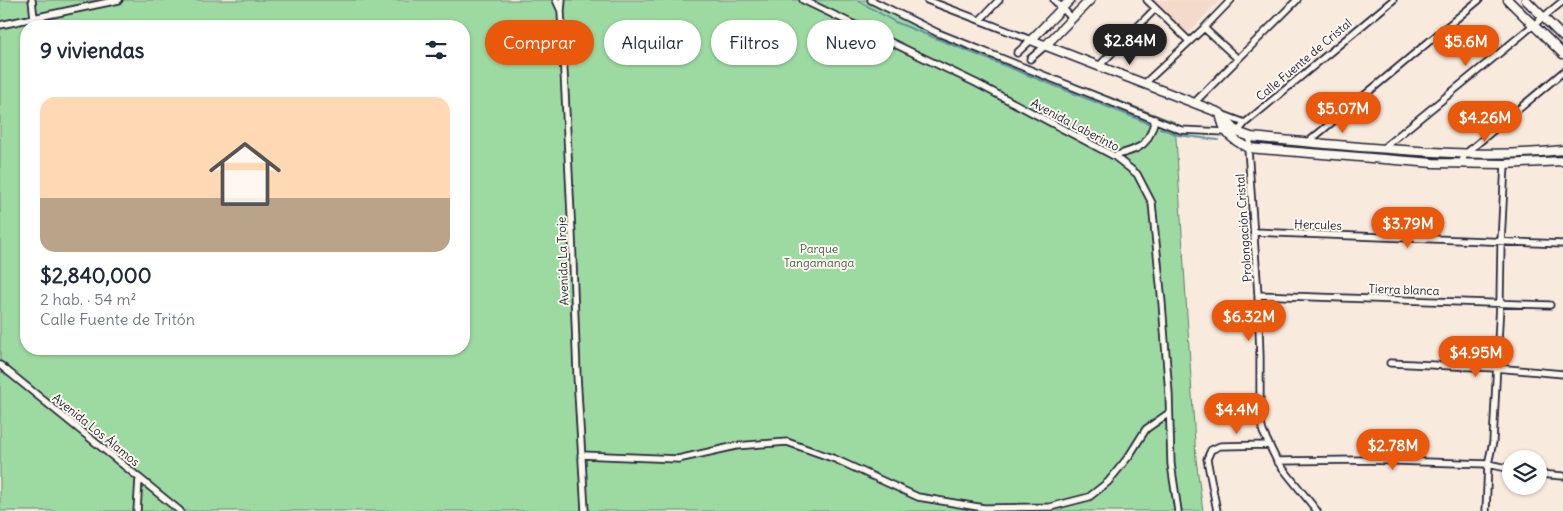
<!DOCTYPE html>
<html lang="es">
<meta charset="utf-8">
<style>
body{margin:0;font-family:Delius,sans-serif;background:#f2f2f3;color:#1f2937;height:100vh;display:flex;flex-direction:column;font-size:19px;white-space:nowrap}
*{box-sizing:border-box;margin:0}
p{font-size:16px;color:#747a83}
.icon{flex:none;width:28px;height:28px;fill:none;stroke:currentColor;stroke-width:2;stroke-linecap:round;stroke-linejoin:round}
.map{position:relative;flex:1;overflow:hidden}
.sheet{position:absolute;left:20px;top:20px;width:450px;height:335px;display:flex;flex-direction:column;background:#fff;border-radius:20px;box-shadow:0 1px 4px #0004}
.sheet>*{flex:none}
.top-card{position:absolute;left:485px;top:20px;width:475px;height:45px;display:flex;gap:10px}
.controls{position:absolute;left:1502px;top:450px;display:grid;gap:10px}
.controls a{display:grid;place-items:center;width:45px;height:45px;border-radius:50%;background:#fff;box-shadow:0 1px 4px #0004;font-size:25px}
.price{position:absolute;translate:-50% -42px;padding:0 11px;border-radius:18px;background:#ea580c;color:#fff;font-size:16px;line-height:32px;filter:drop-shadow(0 1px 2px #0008)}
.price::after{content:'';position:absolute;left:50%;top:30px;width:15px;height:11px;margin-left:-8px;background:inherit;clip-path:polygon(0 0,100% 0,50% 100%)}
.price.active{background:#222;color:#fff}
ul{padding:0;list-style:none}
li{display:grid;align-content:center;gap:10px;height:265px;padding:0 20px}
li+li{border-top:1px solid #e0e1e3}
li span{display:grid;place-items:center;height:155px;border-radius:15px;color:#555}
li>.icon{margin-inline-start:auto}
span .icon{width:90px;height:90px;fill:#fffc;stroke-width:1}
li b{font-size:21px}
h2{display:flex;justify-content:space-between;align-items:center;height:60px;padding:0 20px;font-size:21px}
.tag{padding:0 18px;border-radius:22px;background:#fff;box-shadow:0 1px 4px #0004;font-size:18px;line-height:45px}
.tag.active{background:#ea580c;color:#fff}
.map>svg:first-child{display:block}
</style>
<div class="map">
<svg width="1563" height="511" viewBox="0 0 1563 511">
<rect width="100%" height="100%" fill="#f8eadd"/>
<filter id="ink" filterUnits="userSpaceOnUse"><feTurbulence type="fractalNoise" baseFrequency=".02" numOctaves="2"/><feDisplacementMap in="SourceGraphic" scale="10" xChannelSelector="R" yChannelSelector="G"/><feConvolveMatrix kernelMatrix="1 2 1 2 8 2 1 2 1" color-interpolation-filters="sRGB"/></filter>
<g filter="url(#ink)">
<path fill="#f4dacb" d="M1153 0H1220L1188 33Z"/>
<path fill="#9ddaa2" stroke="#607e6e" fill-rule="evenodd" d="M0 0H877L906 16 981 48 1175 122 1196 459 1203 511H0ZM26 26H464V349H26Z"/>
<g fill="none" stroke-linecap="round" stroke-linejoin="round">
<path stroke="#6293a1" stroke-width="2" d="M857 0 895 22 1148 123
M1160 128 1178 135 1218 140"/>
<defs>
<path id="street" d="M32 0 34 18
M556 0 561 11
M562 0 561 11 572 235 577 375 585 511
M803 0 976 83 1114 156 1137 174 1152 203 1162 303 1169 394 1171 464 1178 511
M871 0 938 33 1181 130 1226 132
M927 0 1031 40 1017 53
M1054 0 1072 18
M1147 0 1189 41
M980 20 999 0
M0 25 119 0
M1204 28 1238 59
M1030 59 1045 46
M1099 66 1155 9
M1144 84 1204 28 1231 0
M1194 103 1297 0
M1221 114 1245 123
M1235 135 1245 123 1393 0
M1251 137 1248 148 1258 295 1260 357V420L1263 432 1277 461 1317 511
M1307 143 1479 0
M1382 149 1563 1
M1114 156C1140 148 1148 148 1155 119
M1462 163 1464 155 1563 72
M1254 232 1563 244
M1258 295 1550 305
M1390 363 1496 368 1563 374
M0 365 180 511
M581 455 678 459 736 446 787 442 835 459 918 497 984 508 1050 507 1089 497 1108 482 1129 456 1146 429 1169 413
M1277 461 1363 460 1488 464 1511 469
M1539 474 1563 476
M137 511 139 478
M1217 511 1207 459 1211 450 1220 446 1268 445
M1486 511 1488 464 1493 442 1500 303 1501 242 1505 164"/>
<path id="secondary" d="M1070 0 1031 40 1220 113 1237 132 1251 137C1301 142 1352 147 1403 150 1457 154 1509 156 1563 150
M1508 0 1563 54
M1526 0 1563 37
M1045 46 1090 0
M1220 113C1224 134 1230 138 1248 148L1433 163 1505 164 1563 161"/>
</defs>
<use href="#street" stroke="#22223b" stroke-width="9"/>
<use href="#secondary" stroke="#22223b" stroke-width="11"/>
<use href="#street" stroke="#fbf7ec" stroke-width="5.5"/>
<use href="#secondary" stroke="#fbf7ec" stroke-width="8"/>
</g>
</g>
<g text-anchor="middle" stroke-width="4" stroke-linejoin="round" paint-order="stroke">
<g font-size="12" fill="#22223b" stroke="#fbf7ec">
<text transform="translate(1304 60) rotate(-40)" y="4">Calle Fuente de Cristal</text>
<text transform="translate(1075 125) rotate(28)" y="4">Avenida Laberinto</text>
<text transform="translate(1318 225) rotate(2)" y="4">Hercules</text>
<text transform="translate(1244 228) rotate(-94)" y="4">Prolongación Cristal</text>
<text transform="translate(563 261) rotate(-92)" y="4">Avenida La Troje</text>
<text transform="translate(1404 290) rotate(2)" y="4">Tierra blanca</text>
<text transform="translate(96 430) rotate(39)" y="4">Avenida Los Álamos</text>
</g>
<g font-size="12" fill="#47595a" stroke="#fbf7ec">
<text x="819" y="253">Parque<tspan x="819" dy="14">Tangamanga</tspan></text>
</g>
</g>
</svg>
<div class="controls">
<a><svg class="icon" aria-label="layers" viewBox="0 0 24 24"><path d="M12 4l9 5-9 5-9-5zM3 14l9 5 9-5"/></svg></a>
</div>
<b class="price active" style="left:1130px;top:66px">$2.84M</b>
<b class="price" style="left:1466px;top:67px">$5.6M</b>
<b class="price" style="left:1343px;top:134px">$5.07M</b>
<b class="price" style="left:1485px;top:143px">$4.26M</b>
<b class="price" style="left:1408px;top:249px">$3.79M</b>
<b class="price" style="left:1249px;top:342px">$6.32M</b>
<b class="price" style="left:1476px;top:378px">$4.95M</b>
<b class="price" style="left:1237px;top:435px">$4.4M</b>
<b class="price" style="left:1393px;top:471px">$2.78M</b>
<div class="top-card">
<a class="tag active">Comprar</a>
<a class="tag">Alquilar</a>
<a class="tag">Filtros</a>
<a class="tag">Nuevo</a>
</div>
<section class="sheet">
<h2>9 viviendas<svg class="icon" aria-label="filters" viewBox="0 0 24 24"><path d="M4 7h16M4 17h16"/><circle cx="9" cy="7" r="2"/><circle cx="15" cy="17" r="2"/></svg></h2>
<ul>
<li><span style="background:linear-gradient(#ffd9b3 65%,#b9a48a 0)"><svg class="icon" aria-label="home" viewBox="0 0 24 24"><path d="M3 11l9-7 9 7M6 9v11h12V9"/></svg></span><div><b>$2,840,000</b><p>2 hab. · 54 m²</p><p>Calle Fuente de Tritón</p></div></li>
</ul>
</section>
</div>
